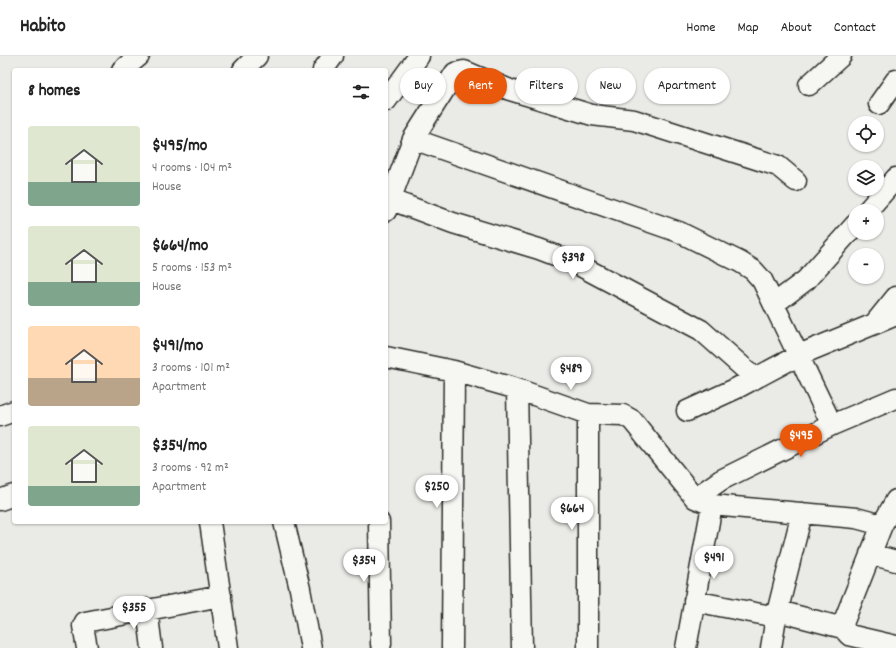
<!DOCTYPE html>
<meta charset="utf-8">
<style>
body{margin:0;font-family:Dekko,sans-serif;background:#f2f2f2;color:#222;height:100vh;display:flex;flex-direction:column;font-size:15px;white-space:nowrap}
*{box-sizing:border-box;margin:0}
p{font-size:13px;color:#767676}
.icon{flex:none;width:22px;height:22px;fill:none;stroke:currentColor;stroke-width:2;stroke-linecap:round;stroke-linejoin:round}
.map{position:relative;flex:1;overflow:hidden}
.panel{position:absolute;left:12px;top:12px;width:376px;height:456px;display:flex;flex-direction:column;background:#fff;border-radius:4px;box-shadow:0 1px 3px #0004}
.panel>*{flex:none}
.top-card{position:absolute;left:400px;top:12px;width:380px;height:36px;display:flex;gap:8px}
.fabs{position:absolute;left:848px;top:60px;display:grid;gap:8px}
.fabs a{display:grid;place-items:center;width:36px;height:36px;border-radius:50%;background:#fff;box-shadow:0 1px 3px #0004;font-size:20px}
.price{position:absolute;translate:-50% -34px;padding:0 9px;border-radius:14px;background:#fff;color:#222;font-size:13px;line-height:26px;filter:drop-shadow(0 1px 2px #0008)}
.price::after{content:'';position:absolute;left:50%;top:24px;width:12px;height:9px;margin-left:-6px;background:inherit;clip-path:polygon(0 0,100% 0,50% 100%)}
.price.active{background:#ea580c;color:#fff}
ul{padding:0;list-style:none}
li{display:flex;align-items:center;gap:12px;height:100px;padding:0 16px}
li span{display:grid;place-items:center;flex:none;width:112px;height:80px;border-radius:4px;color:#555}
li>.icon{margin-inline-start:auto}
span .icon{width:48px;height:48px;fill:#fffc;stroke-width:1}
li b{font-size:17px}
h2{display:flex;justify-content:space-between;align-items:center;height:48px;padding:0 16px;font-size:17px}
.chip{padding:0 14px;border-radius:18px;background:#fff;box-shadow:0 1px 3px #0004;font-size:14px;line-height:36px}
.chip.active{background:#ea580c;color:#fff}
header{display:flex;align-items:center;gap:24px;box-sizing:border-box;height:56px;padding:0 20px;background:#fff;border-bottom:1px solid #e0e0e0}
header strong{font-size:19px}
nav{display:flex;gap:22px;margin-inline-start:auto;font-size:14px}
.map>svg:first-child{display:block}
</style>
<header>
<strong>Habito</strong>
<nav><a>Home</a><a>Map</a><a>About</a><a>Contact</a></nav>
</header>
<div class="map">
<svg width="896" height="592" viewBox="0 0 896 592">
<rect width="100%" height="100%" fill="#eaeae6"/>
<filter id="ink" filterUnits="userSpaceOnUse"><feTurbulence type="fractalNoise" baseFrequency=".025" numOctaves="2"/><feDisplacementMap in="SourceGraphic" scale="8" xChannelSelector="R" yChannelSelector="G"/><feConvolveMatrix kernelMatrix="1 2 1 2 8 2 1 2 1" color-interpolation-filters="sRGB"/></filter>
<g filter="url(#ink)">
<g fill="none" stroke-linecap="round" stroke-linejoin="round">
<defs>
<path id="minor" d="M122 14 139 0
M243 14 257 0
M323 14 333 0
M809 29 841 0
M386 45 419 0
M879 48 896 24
M413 83 679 176 740 206 753 214 762 224 832 369
M386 142 453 167 539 193 573 206 701 274 755 322
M386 155 413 83 455 17 464 15 510 34 592 59 634 64 778 110 796 125
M867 155 896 122
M774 248 806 224 855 169
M875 267 896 241
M386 301 454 315 517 333 588 358 623 359 632 364 695 442 712 449 856 462 882 469
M517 333 522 592
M687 355 735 333 799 299 896 259
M0 360 14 355
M695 442 721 424 832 369 896 342
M0 444 14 439
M896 444 882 469 844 565 843 572 849 579 896 590
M210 466 228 592
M284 466 300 533 311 592
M379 466 381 588
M870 498 896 505
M694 545 776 561
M147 553 152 592
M778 555 843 572
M87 592 83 570 85 566 221 540
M452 592 454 315
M588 592V358
M686 592 712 449
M771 592 776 561 802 457"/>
</defs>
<use href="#minor" stroke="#2b2b2b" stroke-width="23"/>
<use href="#minor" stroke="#f6f6f2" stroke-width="20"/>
</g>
</g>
</svg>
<div class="fabs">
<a><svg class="icon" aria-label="locate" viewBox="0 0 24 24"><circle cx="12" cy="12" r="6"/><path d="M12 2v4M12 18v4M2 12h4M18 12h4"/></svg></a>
<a><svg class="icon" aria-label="layers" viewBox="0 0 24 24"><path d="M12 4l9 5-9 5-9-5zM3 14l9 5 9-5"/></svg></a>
<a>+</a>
<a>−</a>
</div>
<b class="price" style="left:573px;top:224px">$398</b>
<b class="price" style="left:571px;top:335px">$489</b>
<b class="price active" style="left:801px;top:402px">$495</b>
<b class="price" style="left:437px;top:453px">$250</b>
<b class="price" style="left:572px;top:475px">$664</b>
<b class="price" style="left:714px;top:524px">$491</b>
<b class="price" style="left:364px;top:527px">$354</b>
<b class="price" style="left:134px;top:574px">$355</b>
<div class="top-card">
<a class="chip">Buy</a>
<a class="chip active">Rent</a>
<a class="chip">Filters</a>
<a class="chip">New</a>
<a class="chip">Apartment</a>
</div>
<section class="panel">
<h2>8 homes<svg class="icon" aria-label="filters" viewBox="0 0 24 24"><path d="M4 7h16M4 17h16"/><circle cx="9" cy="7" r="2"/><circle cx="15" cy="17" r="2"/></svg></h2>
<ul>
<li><span style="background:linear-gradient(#dfe7d0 70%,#7fa58c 0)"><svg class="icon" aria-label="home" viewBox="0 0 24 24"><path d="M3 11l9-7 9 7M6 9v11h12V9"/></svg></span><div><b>$495/mo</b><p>4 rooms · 104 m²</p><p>House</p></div></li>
<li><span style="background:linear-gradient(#dfe7d0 70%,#7fa58c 0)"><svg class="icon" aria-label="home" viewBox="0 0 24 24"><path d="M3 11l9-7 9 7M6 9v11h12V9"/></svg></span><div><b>$664/mo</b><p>5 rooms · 153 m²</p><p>House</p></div></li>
<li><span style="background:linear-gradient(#ffd9b3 65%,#b9a48a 0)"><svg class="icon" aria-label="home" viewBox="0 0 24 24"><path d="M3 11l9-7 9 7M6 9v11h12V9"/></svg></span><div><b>$491/mo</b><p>3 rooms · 101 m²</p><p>Apartment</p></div></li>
<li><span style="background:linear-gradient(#dfe7d0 75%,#7fa58c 0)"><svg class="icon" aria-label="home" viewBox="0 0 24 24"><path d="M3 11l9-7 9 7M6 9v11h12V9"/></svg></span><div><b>$354/mo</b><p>3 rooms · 92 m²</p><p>Apartment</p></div></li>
</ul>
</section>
</div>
